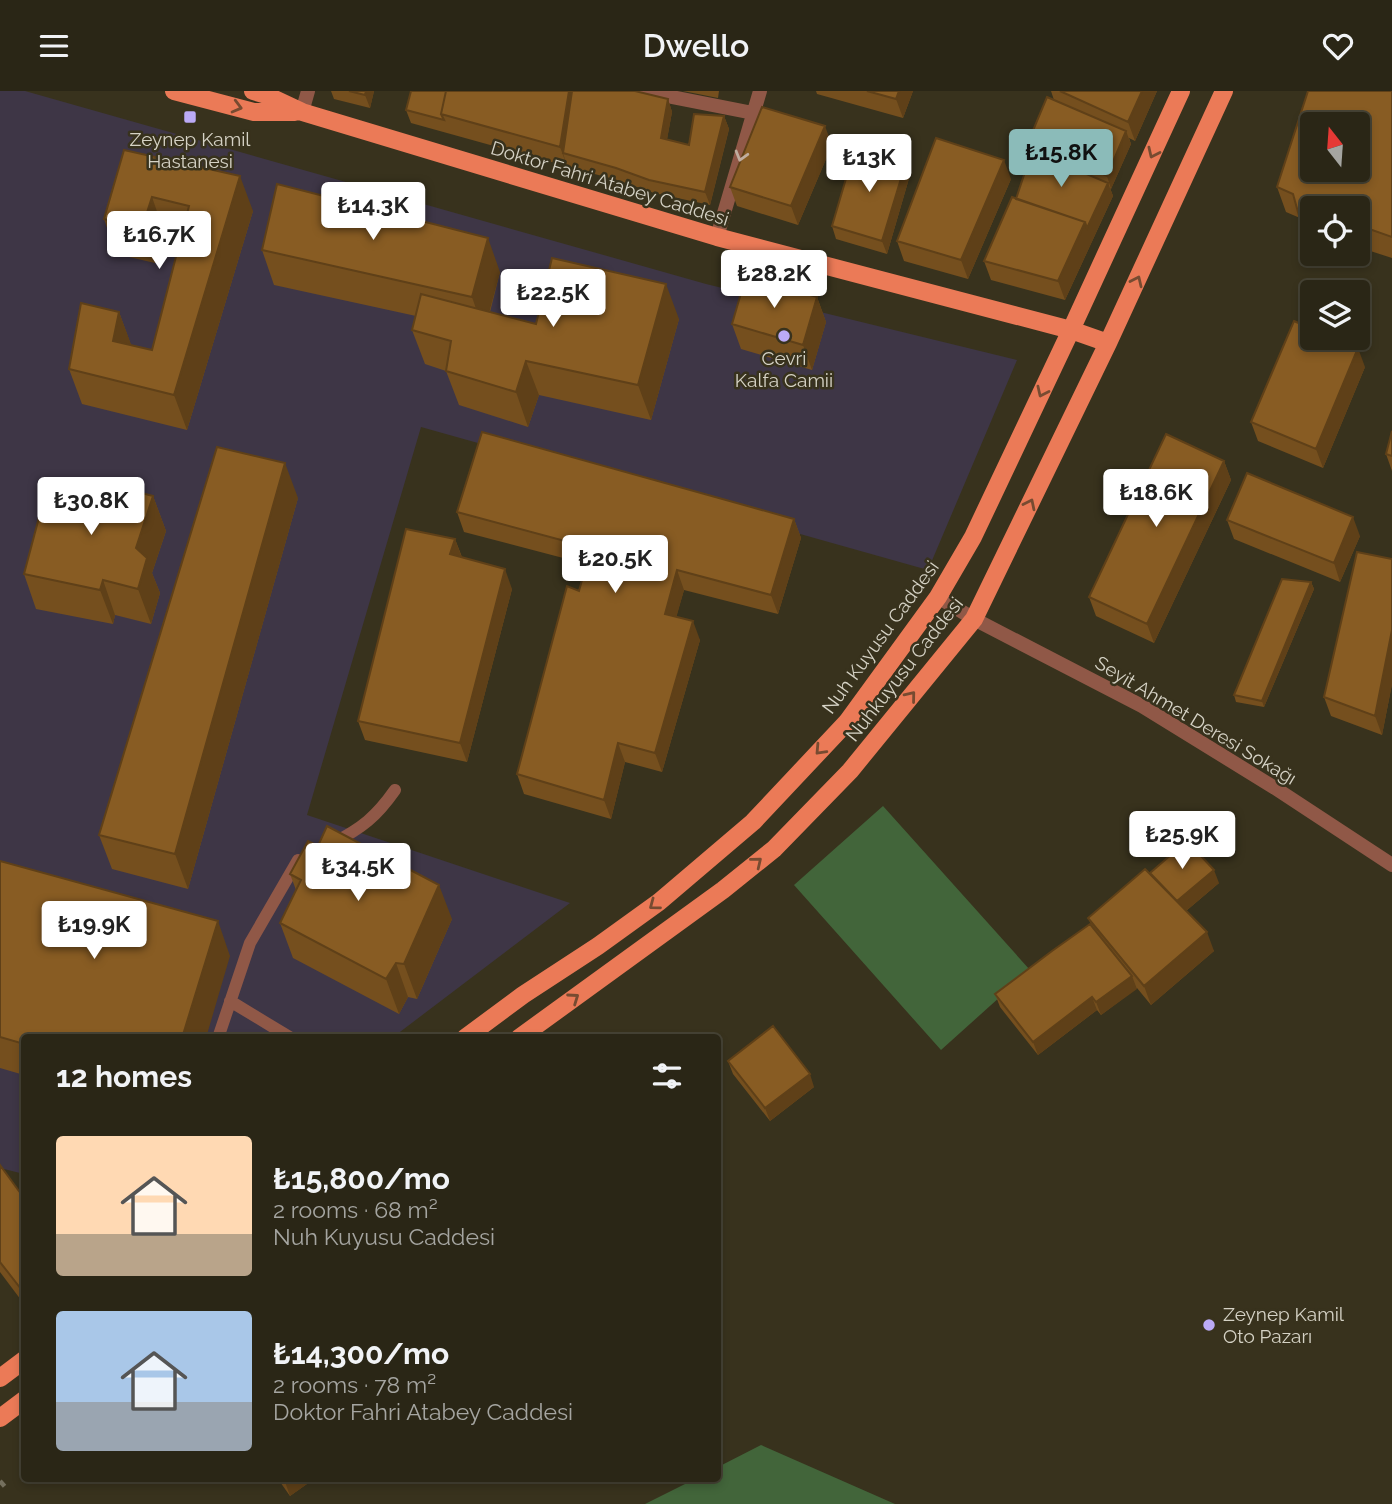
<!DOCTYPE html>
<meta charset="utf-8">
<style>
body{margin:0;font-family:Raleway,sans-serif;background:#363223;color:#f1f3f6;height:100vh;display:flex;flex-direction:column;font-size:26px;white-space:nowrap}
*{box-sizing:border-box;margin:0}
p{font-size:23px;color:#a5a5a1}
.icon{flex:none;width:38px;height:38px;fill:none;stroke:currentColor;stroke-width:2;stroke-linecap:round;stroke-linejoin:round}
.map{position:relative;flex:1;overflow:hidden}
.details{position:absolute;left:21px;top:943px;width:700px;height:448px;display:flex;flex-direction:column;background:#2a2616;border-radius:7px;box-shadow:0 4px 10px #0003,0 0 0 2px #464335}
.details>*{flex:none}
.needle{width:46px;rotate:343deg}
.buttons{position:absolute;left:1300px;top:21px;display:grid;gap:14px}
.buttons a{display:grid;place-items:center;width:70px;height:70px;border-radius:7px;background:#2a2616;box-shadow:0 4px 10px #0003,0 0 0 2px #464335;font-size:35px}
.price{position:absolute;translate:-50% -60px;padding:0 16px;border-radius:7px;background:#fff;color:#222;font-size:23px;line-height:46px;filter:drop-shadow(0 2px 4px #0008)}
.price::after{content:'';position:absolute;left:50%;top:42px;width:21px;height:16px;margin-left:-10px;background:inherit;clip-path:polygon(0 0,100% 0,50% 100%)}
.price.active{background:#8bbbb9;color:#111}
ul{padding:0;list-style:none}
li{display:flex;align-items:center;gap:21px;height:175px;padding:0 35px}
li span{display:grid;place-items:center;flex:none;width:196px;height:140px;border-radius:7px;color:#555}
li>.icon{margin-inline-start:auto}
span .icon{width:84px;height:84px;fill:#fffc;stroke-width:1}
li b{font-size:30px}
h2{display:flex;justify-content:space-between;align-items:center;height:84px;padding:0 35px;font-size:30px}
header{display:flex;justify-content:space-between;align-items:center;height:91px;padding:0 35px;background:#2a2616;font-size:32px;font-weight:600}
.map>svg:first-child{display:block}
</style>
<header><svg class="icon" aria-label="menu" viewBox="0 0 24 24"><path d="M4 6h16M4 12h16M4 18h16"/></svg>Dwello<svg class="icon" aria-label="heart" viewBox="0 0 24 24"><path d="M12 20l-8-8c-3-5 5-10 8-4 3-6 11-1 8 4z"/></svg></header>
<div class="map">
<svg width="1392" height="1413" viewBox="0 0 1392 1413">
<rect width="100%" height="100%" fill="#38321d"/>
<path fill="#3e3646" d="M0 0H25L706 193 1017 269 928 479 421 336 307 724 570 812 392 947H24V1083L0 1077Z"/>
<path fill="#42653a" d="M883 715 1030 879 941 959 794 794Z
M761 1354 895 1413H645L695 1388H718V1376Z"/>
<g fill="none" stroke-linecap="round" stroke-linejoin="round">
<path stroke="#746f5d" stroke-width="4.5" stroke-dasharray="7 3.5" stroke-linecap="butt" d="M0 1390 6 1397"/>
<path stroke="#905847" stroke-width="12" d="M333 752C362 737 376 726 395 699
M230 910 291 947
M218 947 250 852 298 769"/>
<path stroke="#905847" stroke-width="14" d="M641 0 753 22
M302 21 308 0
M717 146 760 0
M938 506 974 528 1142 615 1275 697 1392 774"/>
<path stroke="#eb7a57" stroke-width="18" d="M174 0 254 21H295
M253 0 266 4 302 21 717 146 1071 239 1108 252
M465 947 523 904 598 855 659 811 753 731 847 631 938 506 973 446 1071 239 1181 0
M519 947 723 799 774 758 850 680 974 528 1108 252 1224 0
M0 1287 24 1269
M0 1327 24 1309"/>
</g>
<path fill="#754f1e" d="M331 0H374L370 17 334 8Z
M683 0H719L718 7Z
M816 0H913L903 27 817 3Z
M1051 0H1157L1135 50 1129 47 1131 53 1111 98 1110 97 1113 105 1065 209 991 189 984 170 1016 108 1033 61 1029 49 1054 9Z
M1392 0V167L1358 156V117H1312L1313 163H1312L1300 127 1286 121 1277 96Z
M668 8 672 21 667 48 689 54 724 25 729 38 710 114 654 102 620 90 411 32 406 19Z
M832 54 798 134 737 115 730 96Z
M124 59 253 120 187 339 82 313 69 278 119 221 131 254 152 259 181 145 164 141 155 172 116 163 104 128Z
M910 84 887 163 836 148 832 135Z
M1011 88 968 188 904 170 897 150Z
M262 159 500 181 490 221 536 233 679 228 651 329 539 304 528 336 459 314 446 280 425 273 412 239 416 225 274 194Z
M817 206 826 231 812 279 741 258 732 233Z
M1365 276 1323 377 1258 350 1251 331Z
M1392 340V380L1386 363Z
M1224 370 1231 389 1154 552 1096 525 1089 506Z
M153 405 166 440 152 482 160 502 151 533 115 524 113 533 36 518 24 483 83 408Z
M298 407 188 798 112 778 99 744Z
M457 421 794 428 801 447 778 523 684 499 676 526 700 549 662 681 625 671 611 728 524 703 517 683 579 500 586 473 464 441Z
M1227 429 1360 445 1340 491 1234 448Z
M455 448 462 466 512 498 467 671 365 649 358 630Z
M1392 468V593L1382 644 1331 625 1324 606Z
M1311 491 1314 498 1264 616 1236 611 1234 604Z
M0 770 230 865 24 947V984L0 977Z
M1150 782 1219 792 1186 820 1214 860 1151 914 1137 897 1101 924 1097 919 1038 964 1000 916 995 903 1091 833 1088 827Z
M290 783 452 828 417 908 408 906 399 923 293 867 280 832 296 799Z
M728 970 814 996 770 1030 733 983Z
M0 1074 24 1107V1213L0 1181Z
M278 1388H314L290 1405Z"/>
<path fill="#5f4018" d="M366 0H374L370 17 365 4Z
M569 0H578L563 62 567 75 560 56Z
M899 0H913L903 27 896 8Z
M1142 0H1157L1135 50 1128 31Z
M668 8 672 21 665 60 661 47Z
M724 25 729 38 710 114 705 101Z
M825 35 832 54 798 134 791 115Z
M1126 40 1131 53 1111 98 1107 85Z
M1004 69 1011 88 968 188 961 169Z
M906 71 910 84 887 163 882 150Z
M240 85 253 120 187 339 174 304Z
M1108 92 1113 105 1065 209 1058 190 1085 131Z
M152 106 164 141 155 172 142 137Z
M488 147 500 181 484 241 472 206Z
M666 193 679 228 651 329 638 294Z
M817 206 826 231 812 279 803 254Z
M119 221 132 256 113 250Z
M1358 257 1365 276 1323 377 1316 358Z
M526 270 539 304 528 336 516 301Z
M1224 370 1231 389 1154 552 1147 533Z
M285 372 298 407 188 798 175 763Z
M153 405 166 440 152 482 160 502 151 533 138 498 136 457Z
M1353 426 1360 445 1340 491 1334 472Z
M794 428 801 447 778 523 771 504Z
M455 448 462 467 450 463Z
M505 478 512 498 467 671 460 652Z
M677 479 684 499 672 542 665 523Z
M103 489 115 524 113 533 100 499Z
M1311 491 1314 498 1264 616 1262 610Z
M693 530 700 549 662 681 655 662Z
M1392 539V593L1382 644 1375 625Z
M618 652 625 671 611 728 604 709Z
M1214 779 1219 792 1180 825 1175 812Z
M439 794 452 828 417 908 404 873Z
M218 830 230 865 206 947H182Z
M1207 841 1214 860 1151 914 1144 895Z
M396 872 408 906 399 923 386 888Z
M1132 885 1137 898 1101 924 1096 911Z
M1092 906 1097 919 1038 964 1033 951Z
M810 983 814 996 770 1030 765 1017Z
M24 1196V1208L21 1198Z
M284 1388H314L290 1405Z"/>
<path fill="#885c23" stroke="#5f4018" stroke-width="2" fill-rule="evenodd" d="M349 0H366L365 4Z
M411 0H446L441 23 444 29 406 19Z
M446 0H569L560 56 441 23Z
M572 0H635L668 8 661 47 689 54 694 23 724 25 705 101 649 89 616 77 563 62Z
M867 0H899L896 8Z
M1060 0H1142L1128 31Z
M1308 0H1392V146L1358 134V117H1312V134L1303 139 1293 103 1277 96ZM1312 33H1358V79H1312Z
M1047 6 1126 40 1107 85 1029 49Z
M762 16 825 35 791 115 730 96Z
M936 47 1004 69 961 169 897 150Z
M855 57 906 71 882 150 832 135Z
M124 59 240 85 174 304 69 278 81 212 119 221 113 250 152 259 189 115 152 106 142 137 104 128Z
M1032 60 1108 92 1087 137 1085 131 1016 108Z
M277 93 488 147 472 206 262 159Z
M1012 106 1085 131 1058 190 984 170Z
M552 167 666 193 638 294 526 270 516 301 446 280 451 250 412 239 421 203 536 233Z
M746 185 817 206 803 254 732 233Z
M1294 230 1312 238V247H1334L1358 257 1316 358 1251 331Z
M1392 340V365L1386 363Z
M482 341 794 428 771 504 677 479 665 523 693 530 655 662 618 652 604 709 517 683 567 495 579 500 591 457 457 421Z
M1166 343 1224 370 1147 533 1089 506Z
M217 356 285 372 175 763 99 744Z
M1247 382 1353 426 1334 472 1227 429Z
M87 388 153 405 136 457 147 467 138 498 103 489 100 499 24 483 46 400 83 408Z
M406 438 455 448 450 463 505 478 460 652 358 630Z
M1357 461 1392 468V539L1375 625 1324 606Z
M1282 488 1311 491 1262 610 1234 604Z
M327 735 439 794 404 873 396 872 386 888 280 832 301 789 290 783 308 750 318 755Z
M1187 750 1214 779 1177 810 1150 782Z
M0 770 218 830 182 947H24V953L0 946Z
M1145 778 1207 841 1144 895 1088 827Z
M1090 833 1132 885 1096 911 1092 906 1033 951 995 903 1052 860Z
M773 935 810 983 765 1017 728 970Z
M0 1074 24 1107V1196L21 1198 0 1171Z"/>
<defs><path id="oneway-chevron" d="M-2-3.5L2.5 0L-2 3.5" fill="none" stroke-width="1.6" stroke-linecap="round" stroke-linejoin="round" transform="scale(1.75)"/></defs>
<g stroke="#774b31">
<use href="#oneway-chevron" transform="translate(237 16) rotate(15)"/>
<use href="#oneway-chevron" transform="translate(1153 62) rotate(115)"/>
<use href="#oneway-chevron" transform="translate(1137 190) rotate(-65)"/>
<use href="#oneway-chevron" transform="translate(1042 301) rotate(115)"/>
<use href="#oneway-chevron" transform="translate(1030 413) rotate(-64)"/>
<use href="#oneway-chevron" transform="translate(911 605) rotate(-51)"/>
<use href="#oneway-chevron" transform="translate(820 659) rotate(133)"/>
<use href="#oneway-chevron" transform="translate(757 771) rotate(-39)"/>
<use href="#oneway-chevron" transform="translate(654 814) rotate(143)"/>
<use href="#oneway-chevron" transform="translate(574 907) rotate(-35)"/>
</g>
<use stroke="#c0ad9f" href="#oneway-chevron" transform="translate(741 65) rotate(106)"/>
<g fill="#bbaaf6" stroke="#38321d" stroke-width="2.5">
<rect x="183" y="19" width="14" height="14" rx="3.5"/>
<circle cx="784" cy="245" r="7"/>
<circle cx="1209" cy="1234" r="7"/>
</g>
<g text-anchor="middle" stroke-width="5" stroke-linejoin="round" paint-order="stroke">
<g font-size="19" fill="#d5d2c5" stroke="#38321d">
<text x="190" y="55">Zeynep Kamil<tspan x="190" dy="22">Hastanesi</tspan></text>
<text x="784" y="274">Cevri<tspan x="784" dy="22">Kalfa Camii</tspan></text>
<text x="1223" y="1230" text-anchor="start">Zeynep Kamil<tspan x="1223" dy="22">Oto Pazarı</tspan></text>
</g>
<g font-size="19" fill="#d5d2c5" stroke="#38321d">
<text transform="translate(610 92) rotate(17)" y="7">Doktor Fahri Atabey Caddesi</text>
<text transform="translate(880 546) rotate(-54)" y="7">Nuh Kuyusu Caddesi</text>
<text transform="translate(904 578) rotate(-52)" y="7">Nuhkuyusu Caddesi</text>
<text transform="translate(1196 629) rotate(31)" y="7">Seyit Ahmet Deresi Sokağı</text>
</g>
</g>
</svg>
<div class="buttons">
<a><svg class="needle" viewBox="-14 -14 28 28"><path d="M0-13l5 13h-10z" fill="#e53935"/><path d="M0 13l5-13h-10z" fill="#a5a5a1"/></svg></a>
<a><svg class="icon" aria-label="locate" viewBox="0 0 24 24"><circle cx="12" cy="12" r="6"/><path d="M12 2v4M12 18v4M2 12h4M18 12h4"/></svg></a>
<a><svg class="icon" aria-label="layers" viewBox="0 0 24 24"><path d="M12 4l9 5-9 5-9-5zM3 14l9 5 9-5"/></svg></a>
</div>
<b class="price active" style="left:1061px;top:98px">₺15.8K</b>
<b class="price" style="left:869px;top:103px">₺13K</b>
<b class="price" style="left:373px;top:151px">₺14.3K</b>
<b class="price" style="left:159px;top:180px">₺16.7K</b>
<b class="price" style="left:774px;top:219px">₺28.2K</b>
<b class="price" style="left:553px;top:238px">₺22.5K</b>
<b class="price" style="left:1156px;top:438px">₺18.6K</b>
<b class="price" style="left:91px;top:446px">₺30.8K</b>
<b class="price" style="left:615px;top:504px">₺20.5K</b>
<b class="price" style="left:1182px;top:780px">₺25.9K</b>
<b class="price" style="left:358px;top:812px">₺34.5K</b>
<b class="price" style="left:94px;top:870px">₺19.9K</b>
<section class="details">
<h2>12 homes<svg class="icon" aria-label="filters" viewBox="0 0 24 24"><path d="M4 7h16M4 17h16"/><circle cx="9" cy="7" r="2"/><circle cx="15" cy="17" r="2"/></svg></h2>
<ul>
<li><span style="background:linear-gradient(#ffd9b3 70%,#b9a48a 0)"><svg class="icon" aria-label="home" viewBox="0 0 24 24"><path d="M3 11l9-7 9 7M6 9v11h12V9"/></svg></span><div><b>₺15,800/mo</b><p>2 rooms · 68 m²</p><p>Nuh Kuyusu Caddesi</p></div></li>
<li><span style="background:linear-gradient(#a9c7e8 65%,#9aa5b1 0)"><svg class="icon" aria-label="home" viewBox="0 0 24 24"><path d="M3 11l9-7 9 7M6 9v11h12V9"/></svg></span><div><b>₺14,300/mo</b><p>2 rooms · 78 m²</p><p>Doktor Fahri Atabey Caddesi</p></div></li>
</ul>
</section>
</div>
